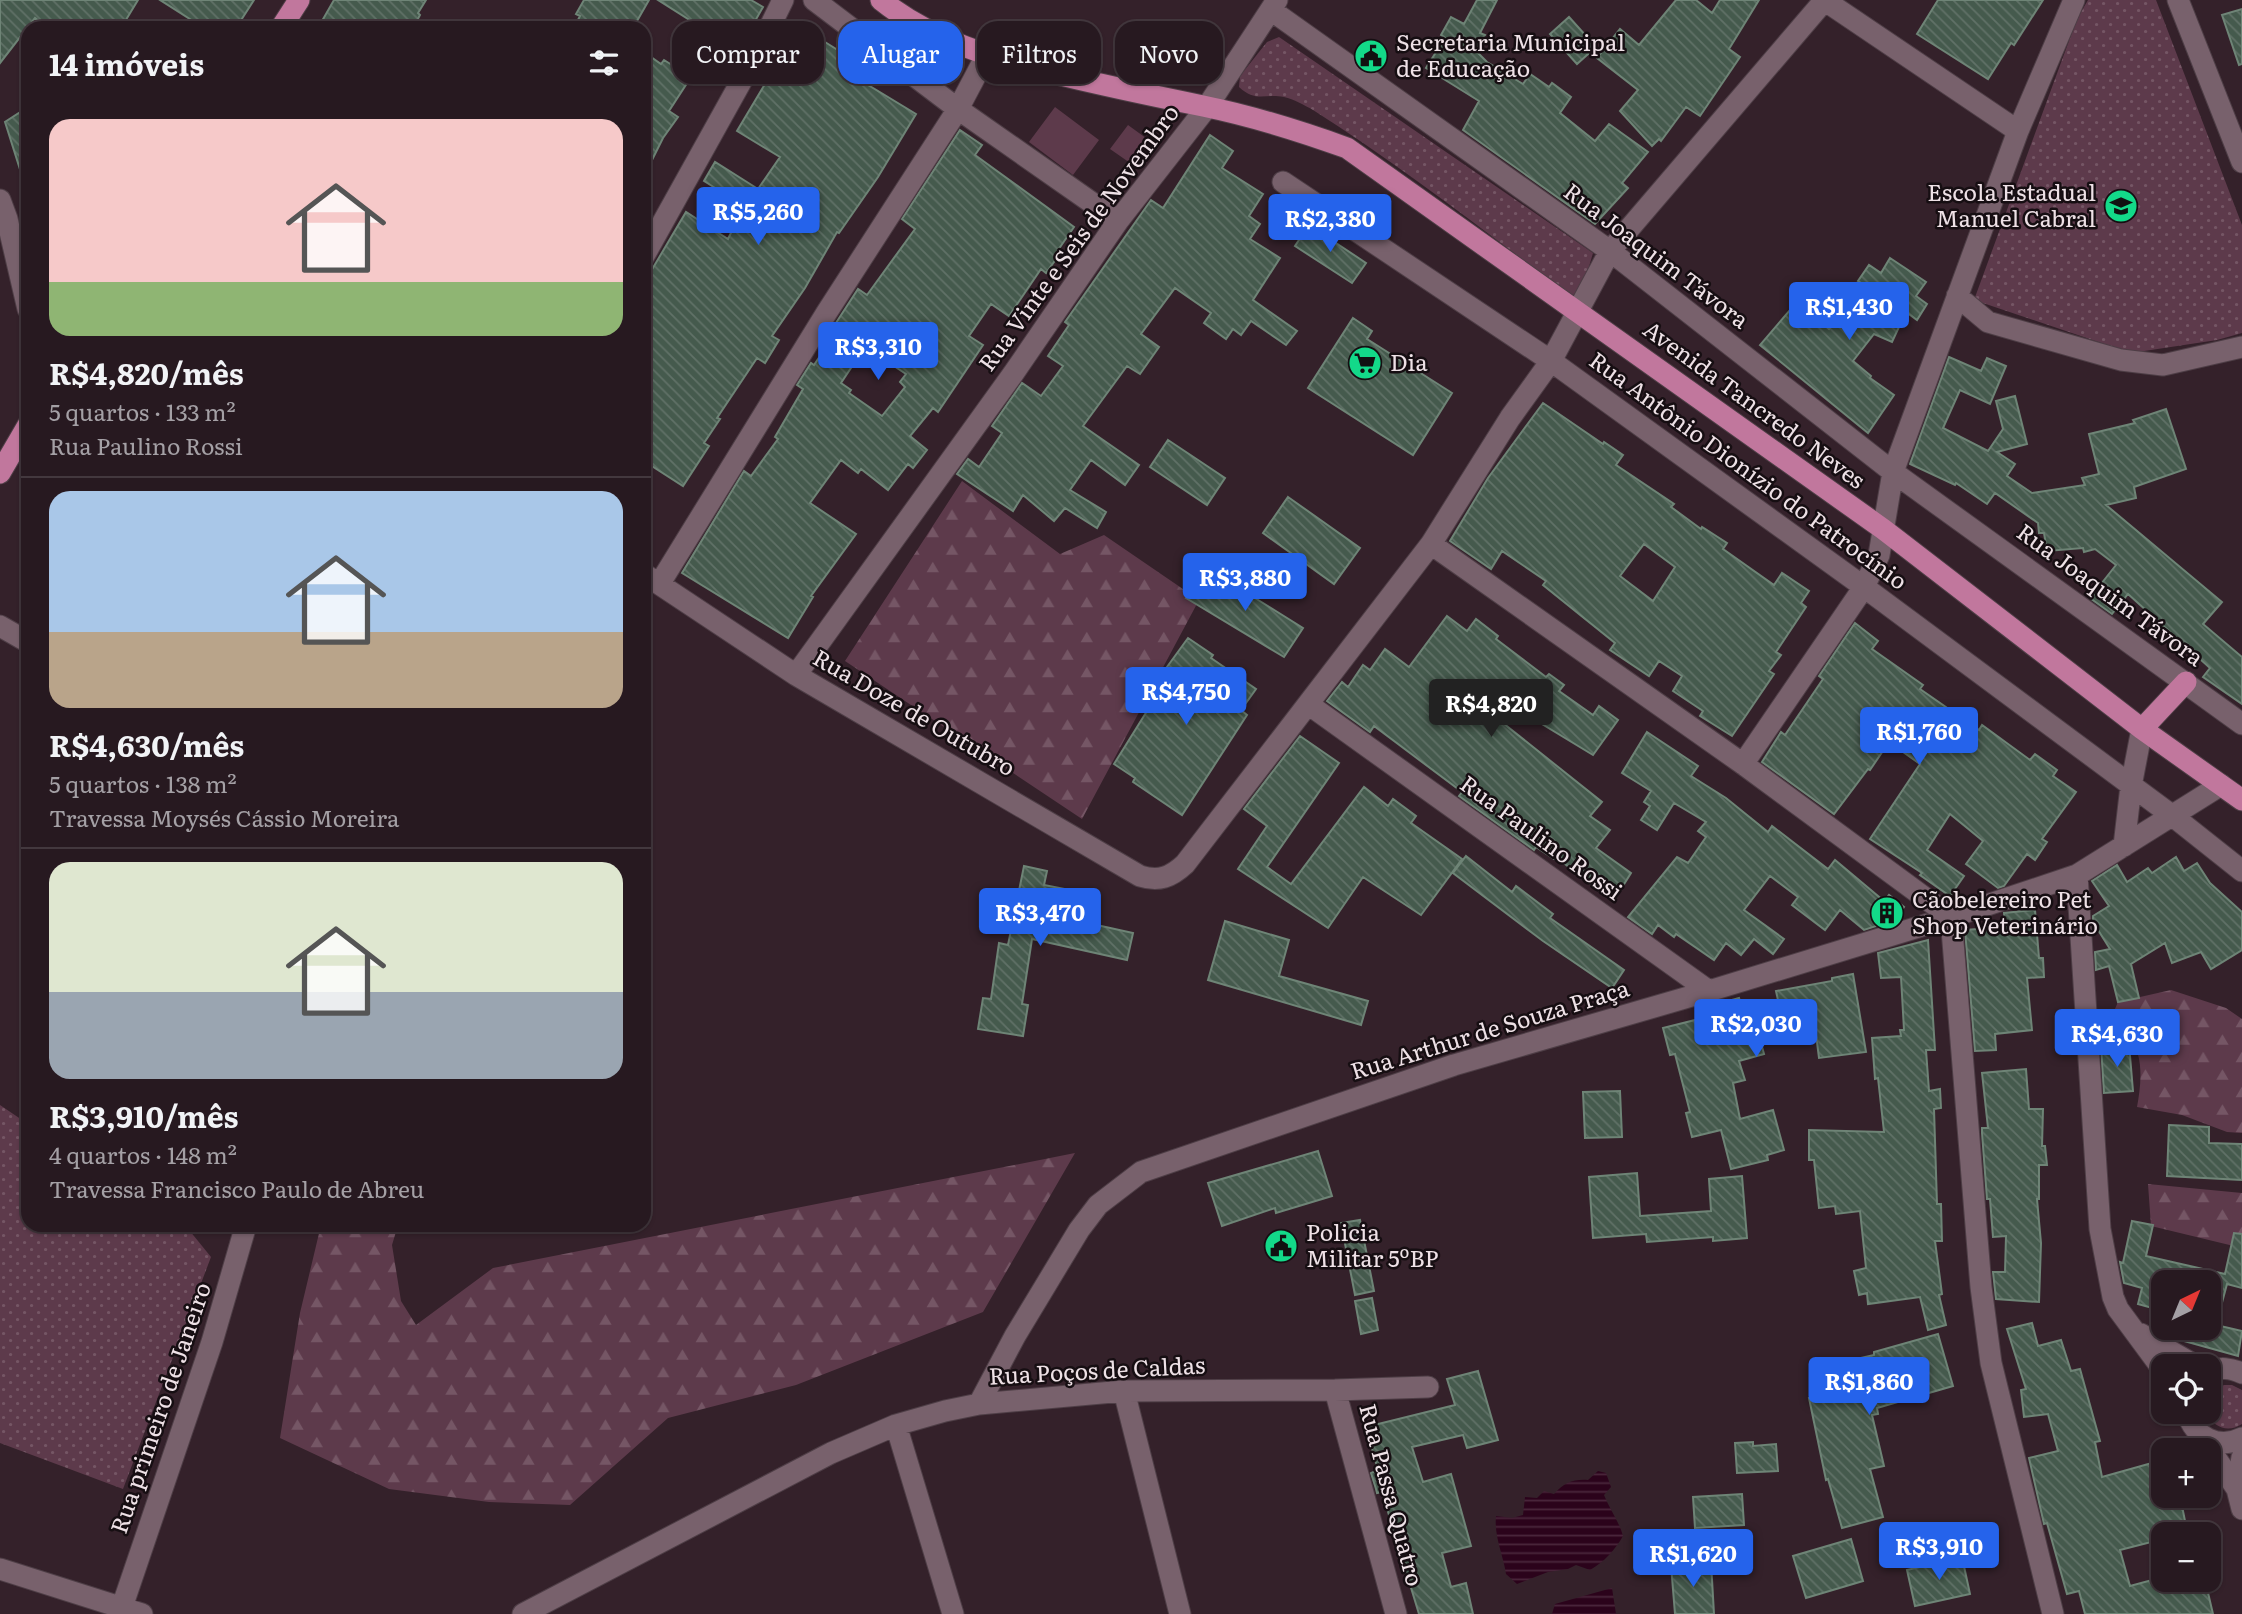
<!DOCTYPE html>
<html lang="pt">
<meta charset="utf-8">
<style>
body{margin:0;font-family:Literata,serif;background:#33262d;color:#f1f3f6;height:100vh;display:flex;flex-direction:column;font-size:26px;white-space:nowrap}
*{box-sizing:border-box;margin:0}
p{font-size:23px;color:#a4a0a5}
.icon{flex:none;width:38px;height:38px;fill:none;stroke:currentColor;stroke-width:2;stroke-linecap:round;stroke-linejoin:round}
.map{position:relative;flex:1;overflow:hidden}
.details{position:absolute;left:21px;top:21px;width:630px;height:1211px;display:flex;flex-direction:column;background:#271920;border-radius:21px;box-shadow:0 2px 5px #0004,0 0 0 2px #43383e}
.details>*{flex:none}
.banner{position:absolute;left:672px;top:21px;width:665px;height:63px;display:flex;gap:14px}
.needle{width:46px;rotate:43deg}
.fabs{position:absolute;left:2151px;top:1270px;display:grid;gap:14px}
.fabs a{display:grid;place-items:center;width:70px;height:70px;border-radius:14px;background:#271920;box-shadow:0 2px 5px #0004,0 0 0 2px #43383e;font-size:35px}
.price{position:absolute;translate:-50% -60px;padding:0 16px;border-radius:7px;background:#2563eb;color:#fff;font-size:23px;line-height:46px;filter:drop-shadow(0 2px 4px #0008)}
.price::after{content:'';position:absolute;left:50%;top:42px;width:21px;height:16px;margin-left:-10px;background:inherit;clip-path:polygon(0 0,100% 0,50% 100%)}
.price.current{background:#222;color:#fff}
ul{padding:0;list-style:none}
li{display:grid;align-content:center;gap:14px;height:371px;padding:0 28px}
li+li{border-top:2px solid #43383e}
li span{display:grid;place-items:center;height:217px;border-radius:21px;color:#555}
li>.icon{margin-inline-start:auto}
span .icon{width:126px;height:126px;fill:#fffc;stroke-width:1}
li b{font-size:30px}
h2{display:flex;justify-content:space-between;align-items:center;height:84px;padding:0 28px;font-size:30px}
.pill{padding:0 24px;border-radius:21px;background:#271920;box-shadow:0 2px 5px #0004,0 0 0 2px #43383e;font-size:24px;line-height:63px}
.pill.current{background:#2563eb;color:#fff}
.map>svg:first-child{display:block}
</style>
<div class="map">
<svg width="2242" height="1614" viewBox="0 0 2242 1614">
<defs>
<pattern id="forest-firs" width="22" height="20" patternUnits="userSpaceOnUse" patternTransform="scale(1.75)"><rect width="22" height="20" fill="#5d3a4b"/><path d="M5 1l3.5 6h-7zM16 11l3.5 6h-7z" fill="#755665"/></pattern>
<pattern id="park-dots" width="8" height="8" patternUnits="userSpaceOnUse" patternTransform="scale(1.75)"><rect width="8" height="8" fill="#5d3a4b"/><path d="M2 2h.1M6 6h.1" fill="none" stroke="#755665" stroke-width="1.8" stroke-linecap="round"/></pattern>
<pattern id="water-rules" width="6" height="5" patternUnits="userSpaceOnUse" patternTransform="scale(1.75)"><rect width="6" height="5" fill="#2b031b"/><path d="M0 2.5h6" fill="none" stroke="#4a273c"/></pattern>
<pattern id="building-back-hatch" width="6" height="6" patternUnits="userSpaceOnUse" patternTransform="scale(1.75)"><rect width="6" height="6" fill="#455a4d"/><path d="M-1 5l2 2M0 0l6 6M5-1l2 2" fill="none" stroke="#607167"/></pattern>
</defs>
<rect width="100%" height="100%" fill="#34212a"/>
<path fill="#5d3a4b" d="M1055 107 1099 140 1073 175 1029 142Z
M1128 125 1150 141 1133 165 1110 149Z"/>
<path fill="url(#forest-firs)" d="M962 481 1060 554 1104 535 1199 600 1082 819 845 661Z
M2171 990 2226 1008 2242 1019V1133L2227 1132 2182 1115 2137 1107C2141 1085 2145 1054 2128 1036 2123 1031 2114 1028 2108 1025L2118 1002Z
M1075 1153 983 1312 796 1385 668 1418 570 1505 489 1502 389 1489 280 1438 300 1313 321 1225H398L392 1245 401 1301 416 1325 493 1268Z
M2148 1184 2242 1193V1248L2151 1226Z"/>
<path fill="url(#park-dots)" d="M2088 0H2156L2242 225V333L2217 340 2131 353 1974 300 2077 19Z
M1279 37 1593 253 1588 270 1574 298C1488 234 1403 167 1313 110 1304 105 1294 99 1284 97 1265 93 1256 103 1239 87L1240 76 1267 42Z
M0 1105 28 1124V1225H185L211 1257 123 1489 0 1443Z
M2224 1385H2232L2242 1390V1424C2228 1433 2215 1428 2207 1414L2211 1392Z"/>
<path fill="url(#water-rules)" d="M1598 1471 1606 1473 1611 1487 1604 1495C1610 1510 1619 1521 1623 1536 1615 1550 1604 1562 1590 1570L1576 1565 1568 1569 1548 1572 1517 1584 1506 1574C1503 1554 1494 1537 1496 1516L1512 1518 1523 1515 1525 1497 1537 1498 1544 1491 1554 1494C1564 1483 1573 1479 1588 1480Z
M1612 1588 1616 1614H1552L1555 1604Z"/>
<path fill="url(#building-back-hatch)" stroke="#6e8476" stroke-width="2" fill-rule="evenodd" d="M0 0H138L121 28H48L35 18 0 63Z
M160 0H254L236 28H204Z
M334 0H426L418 13 420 15 413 28H318Z
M584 0H649L633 28H574L580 16 576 14Z
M658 0H751L763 7 742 44 729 37 726 43Z
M1477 0H1497L1480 33 1485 35 1476 51 1487 62 1523 84 1530 74 1549 87 1552 83 1571 97 1560 113 1595 141 1609 124 1648 152 1622 183 1628 188 1595 224 1463 130 1479 101 1426 68 1445 38 1441 35 1451 17 1464 24Z
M1676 0H1696L1712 13 1720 0H1759L1729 49 1740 57 1700 116 1686 107 1661 141 1659 139 1652 146 1620 111 1638 90 1597 58 1620 29 1639 45Z
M1938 0H2043L2014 45 2011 43 1988 79 1917 34Z
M2242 9V64L2239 65 2222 15Z
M1569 17 1596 47 1577 64 1550 34Z
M817 37 844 54 839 61 857 72 855 77 916 114 878 177 839 233 837 232 805 288 772 336 779 340 765 363 757 358 717 418 720 419 704 443 709 446 683 486 644 461V283L686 212 728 239 744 206 704 181 715 162 758 189 780 157 737 131 768 79 765 77 780 51 800 64Z
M644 52 661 64 664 60 691 77 669 111 678 117 663 138 644 176Z
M28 107V182H24L5 122Z
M960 130 982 145 975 155 1074 227 1056 253 1059 255 1046 273 1041 269 1009 316 991 304 969 336 983 345 938 412 933 408 910 436 927 450 913 468 908 464 888 490 861 469 858 473 841 460 810 503 856 534 811 596 813 597 788 638 682 573 744 471 751 476 778 439 775 437 803 389 797 385 811 363 814 365 838 329 834 326 858 289 867 295 915 229 902 219ZM865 347 906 374 900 382 905 387 882 416 849 393 851 390 841 383Z
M1210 135 1233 151 1222 168 1263 194 1249 216 1260 224 1250 239 1280 258 1253 300 1297 331 1286 345 1251 321 1241 335 1233 329 1226 339 1204 323 1211 313 1175 288 1141 334 1159 347 1140 374 1127 366 1083 426 1139 465 1125 485 1091 460 1070 490 1106 512 1097 528 1065 508 1054 521 1023 495 1013 511 957 474 968 459 979 467 1002 433 992 426 1022 383 1041 396 1063 366 1048 356 1069 325 1065 322 1151 200 1163 208Z
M1309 225 1366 263 1352 283 1295 246Z
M1890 258 1926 282 1916 296 1927 304 1917 320 1906 312 1892 342 1874 334 1853 361 1871 376 1870 378 1894 395 1868 433 1760 345 1797 302 1829 329 1840 315 1850 322 1866 286 1858 281 1869 265 1881 273Z
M1353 318 1372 331 1367 339 1452 393 1413 455 1308 388Z
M1949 357 1981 371 1987 358 2006 366 1990 404 1960 390 1943 428 1988 451 2003 429 1996 401 2015 396 2027 444 1997 452 2015 464 2007 476 2032 493 2085 485 2082 478 2099 474 2089 434 2135 423 2133 420 2166 409 2186 469 2134 487 2136 498 2106 505 2222 602 2203 624 2242 657V704L2203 677 2210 668 2128 594 2112 614 2090 598 2116 565 2095 549 2084 552 2083 548 2047 551 2044 533H2039L2038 523 1995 493 1987 504 1956 483 1955 485 1910 464Z
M1543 403 1603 444 1604 442 1623 455 1616 465 1674 504 1671 507 1701 529 1702 527 1727 543 1723 549 1774 585 1782 573 1809 591 1801 603 1806 607 1776 652 1781 655 1769 671 1774 674 1732 736 1700 716 1703 711 1673 691 1682 676 1659 661 1649 676 1610 650 1615 643 1543 585 1546 581 1502 551 1491 569 1450 541 1488 478ZM1644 544 1675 567 1653 601 1620 576Z
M1168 440 1225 478 1207 505 1150 467Z
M1288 497 1360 548 1334 584 1263 533Z
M1207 568 1303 628 1284 657 1186 598Z
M1447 616 1467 631 1476 619 1498 636 1496 639 1546 677 1549 674 1564 685 1559 691 1593 715 1599 706 1618 720 1593 755 1514 707 1503 723 1602 802 1590 816 1610 830 1596 848 1631 873 1616 897 1604 889 1602 893 1556 857 1554 859 1536 847 1534 850 1459 796 1462 792 1374 726 1370 732 1327 701 1342 682 1348 687 1363 665 1370 670 1385 649 1409 667Z
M1855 623 1878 641 1872 649 1923 685 1920 689 1979 730 1982 725 2030 760 2035 754 2057 770 2053 776 2076 792 2042 839 2047 842 2035 860 2027 854 2004 886 1998 888 1966 864 1983 841 1950 814 1927 850 1964 876 1950 896 1920 875 1922 873 1870 839 1920 764 1889 742 1870 770 1868 769 1834 814 1762 762 1781 732 1785 735 1823 679 1819 676Z
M1188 638 1213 655 1211 658 1256 689 1241 710 1247 715 1182 815 1133 782 1135 778 1114 764 1152 703 1163 681 1159 678Z
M1647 732 1698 766 1691 776 1726 798 1768 832 1772 826 1828 869 1835 860 1884 901 1889 895 1904 907 1895 920 1864 930 1840 910 1825 930 1792 905 1798 897 1770 876 1744 910 1784 939 1773 954 1754 939 1741 955 1726 943 1714 960 1676 934 1674 937 1658 925 1652 934 1628 917 1677 857 1688 863 1706 837 1698 831 1706 822 1674 803 1657 830 1641 820 1650 806 1644 802 1651 791 1622 773Z
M1300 736 1339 763 1267 867 1291 884 1364 787 1388 806 1393 799 1416 816 1411 823 1462 859 1421 915 1363 877 1328 928 1238 869 1267 826 1244 809Z
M1466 856 1512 892 1516 886 1553 914 1550 918 1624 970 1612 988 1543 941 1453 873Z
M2176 857 2184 871 2197 863 2210 883 2242 912V950L2211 969 2201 952 2172 963 2165 943 2131 964 2139 998 2118 1002 2109 966 2096 970 2095 952 2110 949 2093 922V916L2109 906 2092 881 2117 865 2127 882 2148 868 2152 873Z
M1024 866 1047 871 1044 885 1070 890 1065 918 1133 933 1127 960 1032 939 1022 1004 1028 1005 1023 1036 978 1029 983 998 991 999 999 943 1008 945Z
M2035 910 2039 958H2043L2044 977 2027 978 2032 1030 1995 1034 1996 1050 1975 1051 1965 930 2005 927 2004 913Z
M1225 921 1289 940 1279 976 1368 1001 1361 1025 1208 980Z
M1928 940 1935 1050H1926L1929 1091 1940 1089 1941 1108 1934 1109 1937 1204H1941L1942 1241H1935L1942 1294 1939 1295 1946 1325 1928 1330 1920 1297 1868 1304 1867 1293 1859 1295 1854 1271 1866 1268 1860 1211 1836 1214 1835 1206 1819 1208 1814 1160H1809V1130L1884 1132 1878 1078 1875 1079 1872 1038 1901 1036 1900 1030H1904L1901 977 1881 978 1878 953Z
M1853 974 1866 1052 1819 1058 1815 1027 1760 1039 1764 1054 1739 1061 1745 1080 1733 1083 1740 1119 1773 1110 1784 1150 1767 1155 1768 1160 1731 1169 1721 1130 1692 1137 1686 1113 1690 1112 1675 1054 1670 1055 1663 1028 1699 1019 1696 1010 1739 998 1747 1023 1781 1014 1776 991 1832 981V978Z
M2129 1044 2133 1091 2104 1093 2101 1046Z
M2026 1069 2029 1109H2043L2042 1146H2045L2047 1165H2039V1199H2037L2041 1243 2039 1302 1996 1299 1993 1272H2005L2006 1236 1993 1237 1990 1199H1987L1982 1133V1128H1988L1982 1073Z
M1620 1091 1622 1137 1585 1138 1583 1092Z
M2169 1125 2209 1127V1143L2242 1144V1180L2167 1176Z
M1318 1151 1332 1196 1276 1213 1275 1208 1222 1226 1208 1183Z
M1637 1173 1640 1216 1711 1211 1709 1179 1742 1176 1747 1238 1713 1241V1237L1647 1242 1646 1234 1593 1238 1589 1177Z
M1360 1220 1374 1291 1355 1295 1341 1223Z
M2132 1221 2153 1225 2146 1256 2225 1274 2234 1233 2242 1234V1288L2227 1284 2216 1325 2242 1331 2238 1356 2177 1339 2158 1329 2208 1328V1283H2163V1311L2138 1304 2142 1288 2124 1283 2120 1262 2123 1263Z
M1372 1298 1378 1330 1361 1334 1355 1301Z
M2032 1323 2038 1346 2061 1340 2071 1371 2080 1369 2100 1441 2095 1442 2102 1477 2159 1461 2163 1477V1496H2180L2187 1531 2163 1535V1539L2120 1550 2130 1586 2163 1577V1580H2205L2213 1614H2085L2079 1591 2067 1594 2047 1523 2044 1524 2029 1458 2058 1451 2048 1414 2024 1417 2021 1390 2026 1389 2007 1329Z
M1938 1334 1953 1386 1877 1408 1878 1414 1872 1415 1884 1466 1870 1469 1883 1517 1842 1528 1828 1479 1826 1480 1809 1398 1827 1394 1821 1367 1874 1355V1352Z
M1478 1371 1498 1440 1467 1448 1463 1435 1412 1447 1423 1482 1451 1474 1471 1546 1442 1553 1451 1587 1466 1583 1473 1614H1419L1382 1492 1377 1493 1376 1489 1371 1473 1378 1470 1366 1427 1455 1405 1447 1379Z
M1753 1442V1446L1776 1444 1778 1471 1737 1473 1735 1443Z
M1742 1494 1744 1525 1695 1528 1693 1497Z
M1851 1539 1863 1581 1806 1598 1793 1556Z
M1670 1544 1671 1565 1646 1567 1645 1546Z
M1962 1557 1970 1594 1915 1606 1907 1570Z
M1711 1562 1714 1614H1675L1671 1565Z"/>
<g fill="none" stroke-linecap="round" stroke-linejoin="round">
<defs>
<path id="minor" d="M814 0 958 109 1118 221
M1824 0 2018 131
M2178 0 2242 162
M1271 10 1610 251 1893 472 2242 724
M1283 182 1551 361 1864 587 2174 817 2242 871
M0 200 7 219 28 309
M644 256 757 53 783 0
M1957 296 1988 322 2121 360 2163 365 2242 347
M1431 544 1743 764 1951 917 1981 1287 1991 1363 2053 1614
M644 574 796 675 1140 876C1159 882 1171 877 1185 864L1431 544 1510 418 1551 361 1610 251 1824 1
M660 583 827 312 958 109 986 56
M0 626 28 642
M796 675 1013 374 1118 221 1207 107 1277 0
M1308 704 1709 991
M1743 764 1864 587 1879 555 1893 472 2018 131 2074 0
M2124 846 2131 786 2142 729
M2077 875 2100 1229 2113 1297 2118 1309 2163 1370
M2141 1334 2198 1367
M2208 1371C2221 1367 2230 1368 2242 1373
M1335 1390 1396 1614
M1124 1391 1180 1614
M979 1404 1015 1336 1079 1230 1098 1205 1141 1172 1454 1065 1709 991 1951 917 2077 875 2221 785
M2187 1412C2194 1437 2218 1450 2242 1438
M896 1425 953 1614
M2200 1435 2237 1489 2242 1509
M2237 1489 2242 1457
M0 1569 142 1614
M122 1607 212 1342 246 1225
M523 1614 831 1453 896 1425 945 1411 979 1404 1124 1391 1335 1390 1428 1387"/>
<path id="major" d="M881 0C932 41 994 58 1057 74 1106 86 1154 96 1203 106 1252 116 1300 131 1347 148L1883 529 2142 729 2242 800
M281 28 299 0
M0 473 28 425
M2142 729 2186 682"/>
</defs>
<use href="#minor" stroke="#4e3e46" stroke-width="23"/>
<use href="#major" stroke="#4e3e46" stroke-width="23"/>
<use href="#minor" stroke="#78616c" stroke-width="21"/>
<use href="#major" stroke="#c1779d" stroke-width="21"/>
</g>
<defs>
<symbol id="civic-disc" viewBox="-11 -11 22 22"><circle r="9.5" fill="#13d989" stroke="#160e12"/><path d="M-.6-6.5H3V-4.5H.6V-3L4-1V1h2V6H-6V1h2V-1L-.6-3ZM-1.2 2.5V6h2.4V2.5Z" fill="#111"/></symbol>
<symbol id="school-disc" viewBox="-11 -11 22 22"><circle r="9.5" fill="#13d989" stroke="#160e12"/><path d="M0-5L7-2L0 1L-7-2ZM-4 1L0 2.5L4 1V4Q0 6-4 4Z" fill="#111"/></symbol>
<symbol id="supermarket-disc" viewBox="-11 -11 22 22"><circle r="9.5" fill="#13d989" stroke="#160e12"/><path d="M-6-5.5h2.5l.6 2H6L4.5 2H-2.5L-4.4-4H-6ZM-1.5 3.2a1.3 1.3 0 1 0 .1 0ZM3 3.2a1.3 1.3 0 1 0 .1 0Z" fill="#111"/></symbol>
<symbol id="building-disc" viewBox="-11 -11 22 22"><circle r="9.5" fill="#13d989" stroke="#160e12"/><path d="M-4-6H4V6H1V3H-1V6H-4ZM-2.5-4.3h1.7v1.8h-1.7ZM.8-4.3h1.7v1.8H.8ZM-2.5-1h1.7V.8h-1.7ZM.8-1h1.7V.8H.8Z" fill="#111"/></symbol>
</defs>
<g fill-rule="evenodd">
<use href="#civic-disc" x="1352" y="37" width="38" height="38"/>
<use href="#school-disc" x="2102" y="187" width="38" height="38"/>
<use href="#supermarket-disc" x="1346" y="344" width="38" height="38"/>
<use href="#building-disc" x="1868" y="894" width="38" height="38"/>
<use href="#civic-disc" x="1262" y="1227" width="38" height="38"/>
</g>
<g text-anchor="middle" stroke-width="5" stroke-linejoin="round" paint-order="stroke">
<g font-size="23" fill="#eee1e6" stroke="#160e12" text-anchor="start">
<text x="1396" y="51">Secretaria Municipal<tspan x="1396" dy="26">de Educação</tspan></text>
<text x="2096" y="201" text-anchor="end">Escola Estadual<tspan x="2096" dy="26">Manuel Cabral</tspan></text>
<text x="1390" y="371">Dia</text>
<text x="1912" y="908">Cãobelereiro Pet<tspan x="1912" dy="26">Shop Veterinário</tspan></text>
<text x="1306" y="1241">Policia<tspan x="1306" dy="26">Militar 5ºBP</tspan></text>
</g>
<g font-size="23" fill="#eee1e6" stroke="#160e12">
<text transform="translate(1079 238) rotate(-54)" y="8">Rua Vinte e Seis de Novembro</text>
<text transform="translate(1656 256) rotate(37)" y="8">Rua Joaquim Távora</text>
<text transform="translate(1754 405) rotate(36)" y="8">Avenida Tancredo Neves</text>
<text transform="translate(1748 471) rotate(36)" y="8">Rua Antônio Dionízio do Patrocínio</text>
<text transform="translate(2110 595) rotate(36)" y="8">Rua Joaquim Távora</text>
<text transform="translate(914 713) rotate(30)" y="8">Rua Doze de Outubro</text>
<text transform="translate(1541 838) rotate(36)" y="8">Rua Paulino Rossi</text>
<text transform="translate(1490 1030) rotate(-17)" y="8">Rua Arthur de Souza Praça</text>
<text transform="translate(1097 1371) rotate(-3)" y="8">Rua Poços de Caldas</text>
<text transform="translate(161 1408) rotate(-71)" y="8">Rua primeiro de Janeiro</text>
<text transform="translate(1391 1495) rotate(75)" y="8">Rua Passa Quatro</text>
</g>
</g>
</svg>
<div class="fabs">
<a><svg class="needle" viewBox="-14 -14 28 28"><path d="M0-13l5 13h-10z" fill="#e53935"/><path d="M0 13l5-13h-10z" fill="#a4a0a5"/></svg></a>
<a><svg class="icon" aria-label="locate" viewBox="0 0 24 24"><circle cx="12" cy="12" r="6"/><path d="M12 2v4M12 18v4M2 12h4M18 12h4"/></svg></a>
<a>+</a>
<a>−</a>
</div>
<b class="price" style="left:758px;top:247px">R$5,260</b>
<b class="price" style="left:1330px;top:254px">R$2,380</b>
<b class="price" style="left:1849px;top:342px">R$1,430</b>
<b class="price" style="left:878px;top:382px">R$3,310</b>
<b class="price" style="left:1245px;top:613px">R$3,880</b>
<b class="price" style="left:1186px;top:727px">R$4,750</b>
<b class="price current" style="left:1491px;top:739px">R$4,820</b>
<b class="price" style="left:1919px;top:767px">R$1,760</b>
<b class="price" style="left:1040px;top:948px">R$3,470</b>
<b class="price" style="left:1756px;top:1059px">R$2,030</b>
<b class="price" style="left:2117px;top:1069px">R$4,630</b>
<b class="price" style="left:1869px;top:1417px">R$1,860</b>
<b class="price" style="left:1939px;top:1582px">R$3,910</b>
<b class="price" style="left:1693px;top:1589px">R$1,620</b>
<div class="banner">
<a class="pill">Comprar</a>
<a class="pill current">Alugar</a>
<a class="pill">Filtros</a>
<a class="pill">Novo</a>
</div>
<section class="details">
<h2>14 imóveis<svg class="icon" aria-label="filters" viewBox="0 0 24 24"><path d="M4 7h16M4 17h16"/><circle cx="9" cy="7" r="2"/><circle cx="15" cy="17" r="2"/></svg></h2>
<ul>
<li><span style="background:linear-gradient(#f6c9c9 75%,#8fb573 0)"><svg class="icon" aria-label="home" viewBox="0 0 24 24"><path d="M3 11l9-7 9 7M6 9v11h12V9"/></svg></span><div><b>R$4,820/mês</b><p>5 quartos · 133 m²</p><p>Rua Paulino Rossi</p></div></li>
<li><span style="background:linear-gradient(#a9c7e8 65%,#b9a48a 0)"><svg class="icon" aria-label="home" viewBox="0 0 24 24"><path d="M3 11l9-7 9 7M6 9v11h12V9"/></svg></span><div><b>R$4,630/mês</b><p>5 quartos · 138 m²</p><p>Travessa Moysés Cássio Moreira</p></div></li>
<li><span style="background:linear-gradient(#dfe7d0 60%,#9aa5b1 0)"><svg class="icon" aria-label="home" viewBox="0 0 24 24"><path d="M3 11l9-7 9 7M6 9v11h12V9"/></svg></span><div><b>R$3,910/mês</b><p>4 quartos · 148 m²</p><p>Travessa Francisco Paulo de Abreu</p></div></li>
</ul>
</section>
</div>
